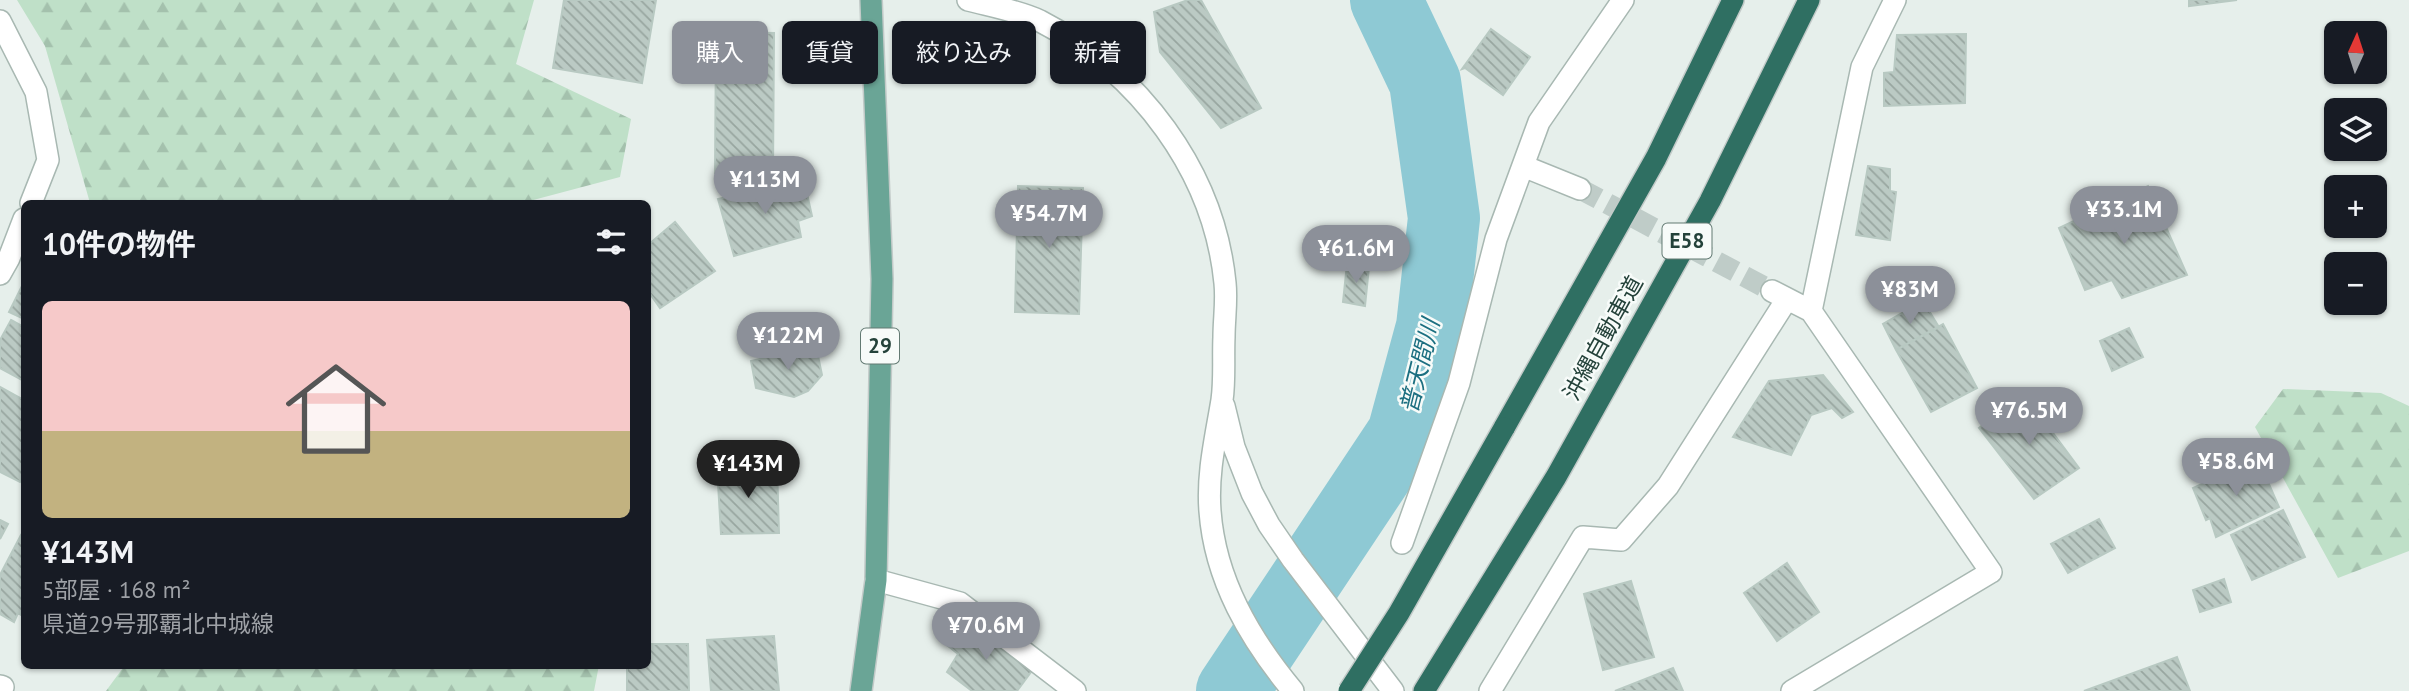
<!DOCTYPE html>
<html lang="ja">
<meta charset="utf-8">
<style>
body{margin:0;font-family:"PT Sans","Noto Sans JP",sans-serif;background:#20242c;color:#f1f3f6;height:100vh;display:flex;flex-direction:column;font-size:26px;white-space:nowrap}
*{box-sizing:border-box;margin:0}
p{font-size:23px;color:#9ea1a6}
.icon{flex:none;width:38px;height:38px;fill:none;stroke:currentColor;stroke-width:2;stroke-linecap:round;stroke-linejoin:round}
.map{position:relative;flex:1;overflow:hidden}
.drawer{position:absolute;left:21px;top:200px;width:630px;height:469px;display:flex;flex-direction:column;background:#171b24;border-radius:10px;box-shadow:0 2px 5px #0004}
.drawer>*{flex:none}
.banner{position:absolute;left:672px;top:21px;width:665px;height:63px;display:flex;gap:14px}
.needle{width:46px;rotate:3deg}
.buttons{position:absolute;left:2324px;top:21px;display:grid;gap:14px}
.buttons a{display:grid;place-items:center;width:63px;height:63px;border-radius:10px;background:#171b24;box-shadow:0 2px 5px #0004;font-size:35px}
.price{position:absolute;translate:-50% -60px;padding:0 16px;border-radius:24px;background:#8c9099;color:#fff;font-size:23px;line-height:46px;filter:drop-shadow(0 2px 4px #0008)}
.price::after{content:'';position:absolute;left:50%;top:42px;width:21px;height:16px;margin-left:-10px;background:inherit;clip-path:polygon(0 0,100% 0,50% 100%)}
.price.on{background:#222;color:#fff}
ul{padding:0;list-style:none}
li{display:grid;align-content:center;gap:14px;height:371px;padding:0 21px}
li span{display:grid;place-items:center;height:217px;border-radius:10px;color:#555}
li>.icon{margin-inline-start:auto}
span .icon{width:126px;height:126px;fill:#fffc;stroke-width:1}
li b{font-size:30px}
h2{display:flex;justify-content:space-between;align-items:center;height:84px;padding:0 21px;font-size:30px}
.pill{padding:0 24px;border-radius:10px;background:#171b24;box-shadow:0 2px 5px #0004;font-size:24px;line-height:63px}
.pill.on{background:#8c9099;color:#fff}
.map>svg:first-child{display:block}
</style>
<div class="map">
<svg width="2409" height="691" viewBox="0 0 2409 691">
<defs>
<pattern id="forest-firs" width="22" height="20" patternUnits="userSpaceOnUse" patternTransform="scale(1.75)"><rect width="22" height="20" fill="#bfe0c8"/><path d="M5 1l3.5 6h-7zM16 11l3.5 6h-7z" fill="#a4c1ad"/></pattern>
<pattern id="building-back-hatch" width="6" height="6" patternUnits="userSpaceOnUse" patternTransform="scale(1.75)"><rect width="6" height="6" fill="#bbcac4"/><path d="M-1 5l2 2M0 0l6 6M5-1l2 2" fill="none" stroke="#98a6a0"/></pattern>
</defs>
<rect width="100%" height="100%" fill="#e6efeb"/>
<path fill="url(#forest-firs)" d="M17 0H534L516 64 631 119 620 177 522 203H90L45 46Z
M2283 389 2381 393 2409 406V551L2338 578 2255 427Z
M125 665H599L594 691H106Z"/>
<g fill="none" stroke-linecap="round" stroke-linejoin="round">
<path stroke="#8ec9d4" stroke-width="72" d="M1232 691 1403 434 1432 327 1444 218 1425 82 1386 0"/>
</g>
<path fill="url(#building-back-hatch)" stroke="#b8c9c2" stroke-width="2" d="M564 0H656L642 83 553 68Z
M1188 0H1201L1261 108 1221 128 1160 52 1154 12Z
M2189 0H2237L2189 6Z
M1491 29 1530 57 1503 95 1465 68 1462 69Z
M716 32 774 33 773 173H715Z
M1966 34 1965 103 1884 106V73L1894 72 1897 35Z
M1868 166 1890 169V191L1896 192 1890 240 1856 235Z
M804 180 812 216 798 221 801 237 734 256 718 199Z
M1018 186 1083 188 1079 314 1015 312Z
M2148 186 2187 275 2122 298 2112 280 2085 290 2059 228Z
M675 222 715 271 660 308 648 291V245Z
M1347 264 1369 267 1365 306 1343 302Z
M24 282V319L9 312Z
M1923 301 1939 327 1896 350 1883 324Z
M11 320 24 327V381L0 368V340Z
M1943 324 1977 388 1931 412 1896 350Z
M2129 328 2143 357 2112 371 2100 341Z
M816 346 822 375 808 391 794 397 756 388 751 361Z
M1823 375 1853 412 1842 418 1832 408 1811 415 1791 455 1733 437 1769 381Z
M0 387 24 400V475L20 482 0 472Z
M2024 394 2079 468 2034 499 1979 428Z
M2258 459 2279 507 2216 537 2210 518 2206 520 2193 488Z
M717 466H777L779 533 721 534Z
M2283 510 2305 557 2252 580 2231 535Z
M2099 519 2115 548 2068 573 2051 544Z
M0 520 8 524 0 539Z
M21 535 24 537V617L18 613 14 622 0 614V575Z
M1787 563 1819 612 1777 641 1744 593Z
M2224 579 2231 602 2200 612 2193 590Z
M1631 581 1654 657 1603 670 1584 594Z
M967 619 1034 668 1017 691H972L947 672 958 654 947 645Z
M774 636 779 691H711L707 640Z
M648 644H688L689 691H627V665H648Z
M2177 657 2190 691H2084Z
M1673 668 1683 691H1615Z"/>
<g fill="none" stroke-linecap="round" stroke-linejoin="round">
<path stroke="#bfccc8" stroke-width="21" stroke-dasharray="21 10" stroke-linecap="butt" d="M1580 189 1772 291"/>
<defs>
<path id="minor" d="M968 0C991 6 1019 11 1040 21 1139 72 1214 171 1225 283 1227 301 1224 319 1224 337 1223 357 1225 380 1222 400 1216 437 1207 473 1210 511 1215 580 1250 639 1293 691
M0 21 36 92 48 160 31 203
M1523 166 1580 189
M0 274 9 258 24 219
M1772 291 1811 311 1991 572 1792 691
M1811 311 1862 67 1895 0
M1224 406 1234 447 1252 493 1269 525 1293 560 1393 691
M1402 543 1459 383 1496 239 1539 122 1623 0
M876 580 960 603 1075 691
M0 686 3 687
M1490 691 1583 537 1621 540 1668 486 1787 299"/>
<path id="major" d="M861 691 876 580 882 279 871 0"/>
<path id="highway" d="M1504 428 1656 158 1733 0
M1424 691 1556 477 1710 201 1809 0"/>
</defs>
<use href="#minor" stroke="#a8b8b2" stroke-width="24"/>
<use href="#major" stroke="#c2cac8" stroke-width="24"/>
<use href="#highway" stroke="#c2cac8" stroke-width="24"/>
<use href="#minor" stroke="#fff" stroke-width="21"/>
<use href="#major" stroke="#6aa596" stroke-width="21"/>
<use href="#highway" stroke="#2f6f62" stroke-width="21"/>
<defs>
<path id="highway-bridge" d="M1349 691 1399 613 1504 428"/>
</defs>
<use href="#highway-bridge" stroke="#c2cac8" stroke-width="24" stroke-linecap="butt"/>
<use href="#highway-bridge" stroke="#2f6f62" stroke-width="21"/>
</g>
<g text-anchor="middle" stroke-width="5" stroke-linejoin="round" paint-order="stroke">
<g fill="#f7fbf9" stroke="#637a73" stroke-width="2">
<rect x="1662.5" y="223.5" width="49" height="35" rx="5"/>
<rect x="861" y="328.5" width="38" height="35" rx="5"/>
</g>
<g font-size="21" font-weight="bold" fill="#24423a">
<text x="1687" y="248">E58</text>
<text x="880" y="353">29</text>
</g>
<g font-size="23" fill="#24423a" stroke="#f7fbf9">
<text transform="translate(1603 338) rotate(-61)" y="8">沖縄自動車道</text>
</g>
<g font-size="24" font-style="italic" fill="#1c6f80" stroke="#f7fbf9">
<text transform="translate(1420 366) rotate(-76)" y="8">普天間川</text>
</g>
</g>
</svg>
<div class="buttons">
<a><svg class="needle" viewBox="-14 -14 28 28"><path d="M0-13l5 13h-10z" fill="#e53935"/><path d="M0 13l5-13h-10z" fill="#9ea1a6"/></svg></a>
<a><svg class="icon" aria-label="layers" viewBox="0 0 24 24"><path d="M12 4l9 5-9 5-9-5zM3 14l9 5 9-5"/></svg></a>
<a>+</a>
<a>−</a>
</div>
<b class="price" style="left:765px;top:216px">¥113M</b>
<b class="price" style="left:2124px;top:246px">¥33.1M</b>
<b class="price" style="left:1049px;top:250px">¥54.7M</b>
<b class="price" style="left:1356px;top:285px">¥61.6M</b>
<b class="price" style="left:1910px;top:326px">¥83M</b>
<b class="price" style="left:788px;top:372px">¥122M</b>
<b class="price" style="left:2029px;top:447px">¥76.5M</b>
<b class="price" style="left:2236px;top:498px">¥58.6M</b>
<b class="price on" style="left:748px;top:500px">¥143M</b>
<b class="price" style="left:986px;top:662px">¥70.6M</b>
<div class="banner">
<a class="pill on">購入</a>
<a class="pill">賃貸</a>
<a class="pill">絞り込み</a>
<a class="pill">新着</a>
</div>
<section class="drawer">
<h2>10件の物件<svg class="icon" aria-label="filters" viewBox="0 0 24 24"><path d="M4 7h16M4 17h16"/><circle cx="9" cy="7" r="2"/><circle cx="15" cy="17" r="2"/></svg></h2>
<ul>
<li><span style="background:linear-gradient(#f6c9c9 60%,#c2b280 0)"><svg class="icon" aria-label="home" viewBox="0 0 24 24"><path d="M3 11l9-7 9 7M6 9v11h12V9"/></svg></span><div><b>¥143M</b><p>5部屋 · 168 m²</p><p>県道29号那覇北中城線</p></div></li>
</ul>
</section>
</div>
